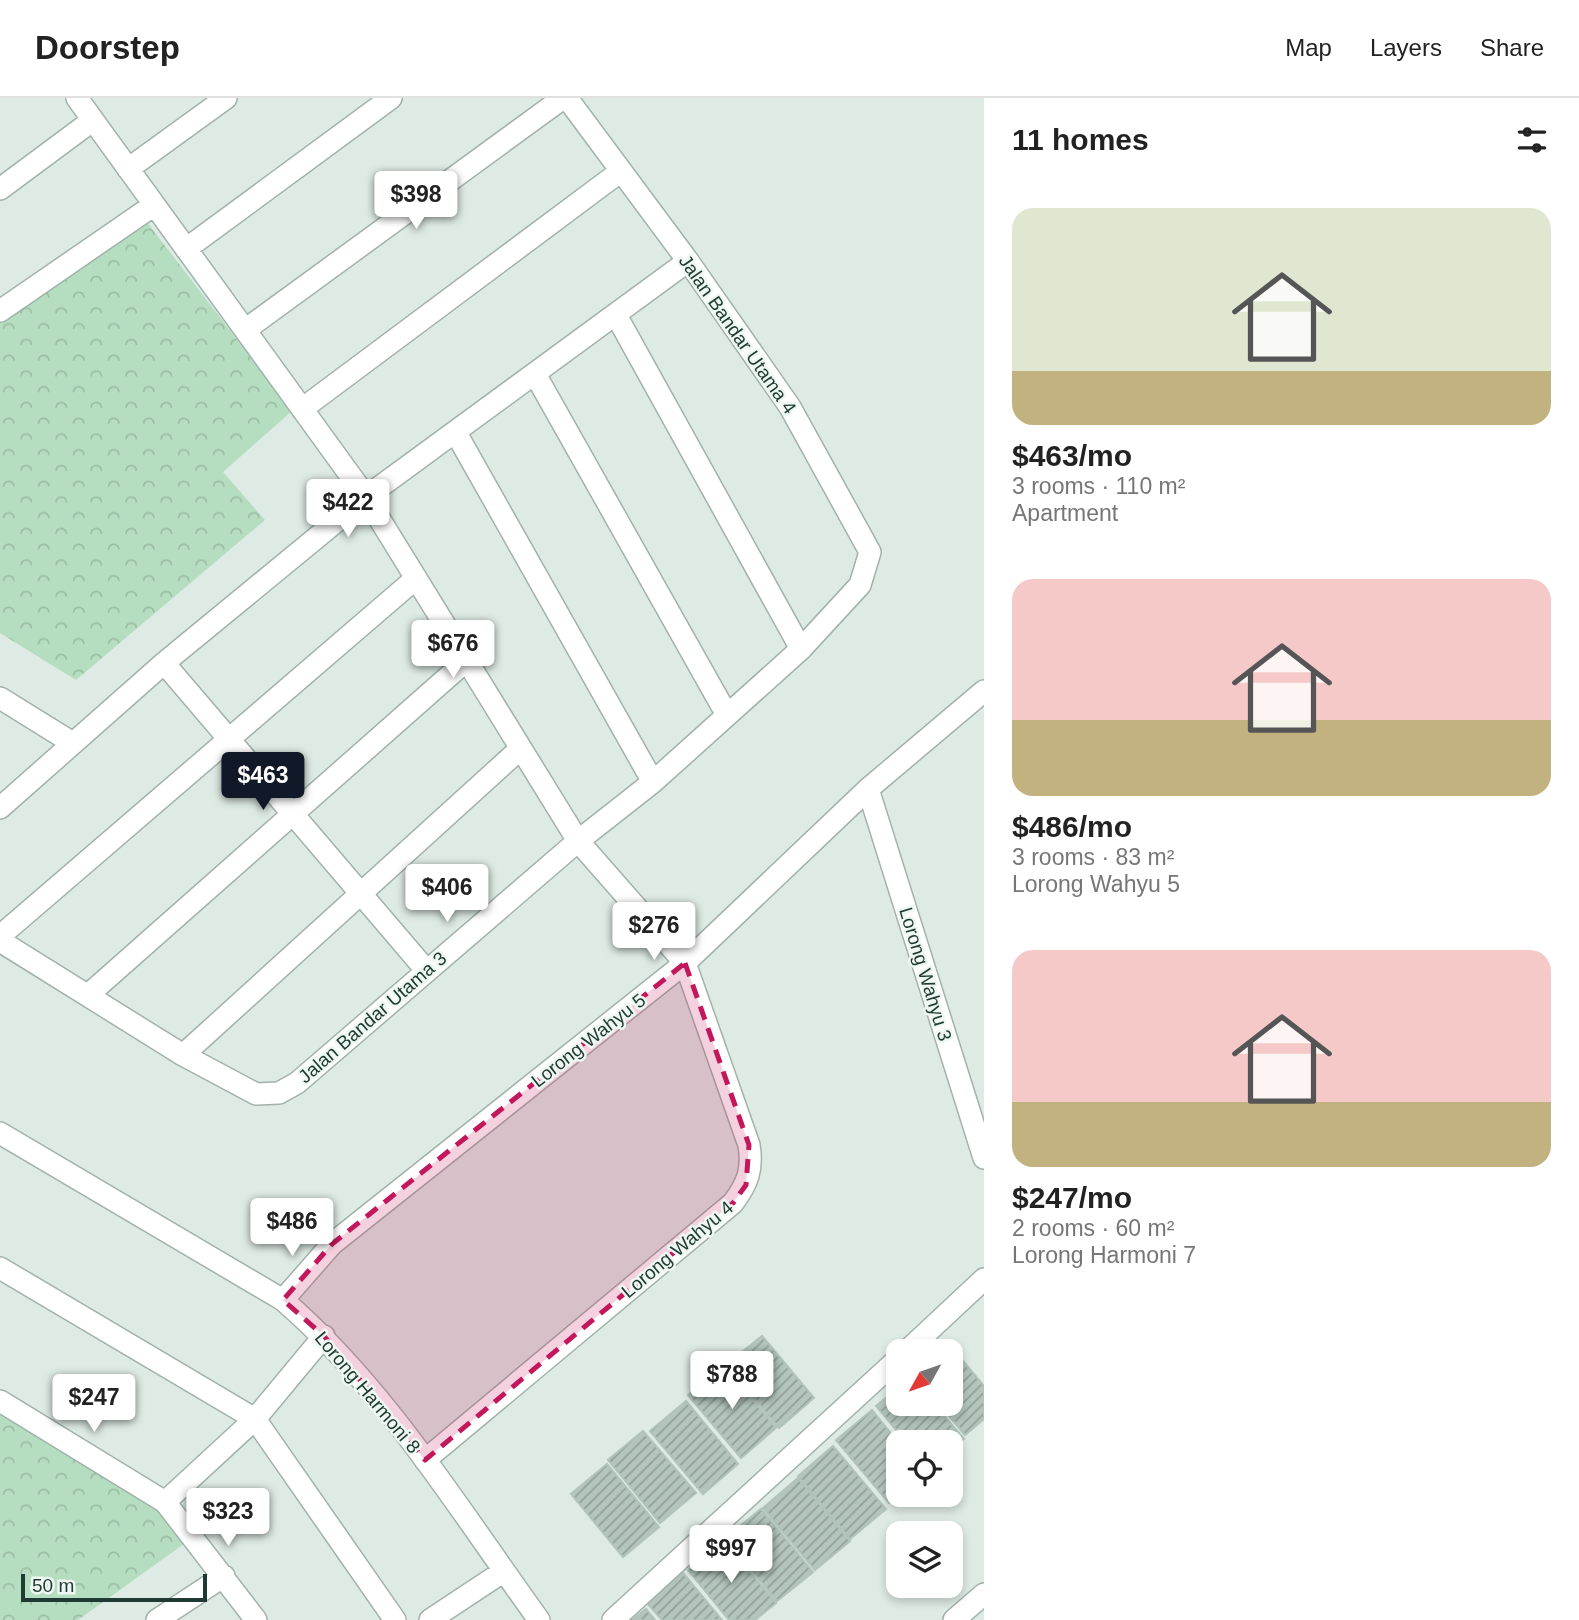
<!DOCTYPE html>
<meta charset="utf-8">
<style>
body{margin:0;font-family:Arial,sans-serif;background:#f2f2f2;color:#222;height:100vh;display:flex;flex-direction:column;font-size:26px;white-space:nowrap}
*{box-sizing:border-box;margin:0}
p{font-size:23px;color:#767676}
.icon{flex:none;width:38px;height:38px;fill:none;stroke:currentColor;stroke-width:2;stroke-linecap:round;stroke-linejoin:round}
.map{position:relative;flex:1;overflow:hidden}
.sheet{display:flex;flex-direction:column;background:#fff;width:595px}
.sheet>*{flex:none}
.needle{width:46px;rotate:230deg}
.tools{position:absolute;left:886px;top:1241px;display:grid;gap:14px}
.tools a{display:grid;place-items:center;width:77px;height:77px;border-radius:14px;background:#fff;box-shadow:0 4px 10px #0003;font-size:35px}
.scale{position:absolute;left:21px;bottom:18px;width:186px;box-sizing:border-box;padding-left:7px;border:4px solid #1f3a32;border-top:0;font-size:19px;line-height:24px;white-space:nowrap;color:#1f3a32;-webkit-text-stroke:5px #eef7f2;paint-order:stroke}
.price{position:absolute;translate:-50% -60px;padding:0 16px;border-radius:7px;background:#fff;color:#222;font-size:23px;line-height:46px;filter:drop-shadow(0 2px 4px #0008)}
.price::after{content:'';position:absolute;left:50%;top:42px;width:21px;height:16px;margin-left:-10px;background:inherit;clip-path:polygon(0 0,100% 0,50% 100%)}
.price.on{background:#111827;color:#fff}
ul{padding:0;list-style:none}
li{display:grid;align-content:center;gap:14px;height:371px;padding:0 28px}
li span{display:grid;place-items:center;height:217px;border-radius:21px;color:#555}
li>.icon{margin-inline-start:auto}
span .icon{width:126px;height:126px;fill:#fffc;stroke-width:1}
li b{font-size:30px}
h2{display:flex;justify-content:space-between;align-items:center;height:84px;padding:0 28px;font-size:30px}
header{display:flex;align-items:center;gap:42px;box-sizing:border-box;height:98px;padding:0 35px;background:#fff;border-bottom:2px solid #e0e0e0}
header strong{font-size:33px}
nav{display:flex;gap:38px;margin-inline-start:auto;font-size:24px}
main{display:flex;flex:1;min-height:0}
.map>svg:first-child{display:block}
</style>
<header>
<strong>Doorstep</strong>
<nav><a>Map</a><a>Layers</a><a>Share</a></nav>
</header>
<main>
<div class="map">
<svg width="984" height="1522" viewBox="0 0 984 1522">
<defs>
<pattern id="park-crowns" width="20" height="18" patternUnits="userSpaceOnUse" patternTransform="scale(1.75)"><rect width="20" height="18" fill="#b5ddbf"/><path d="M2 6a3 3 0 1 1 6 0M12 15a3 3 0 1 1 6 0" fill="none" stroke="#9bbea5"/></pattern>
<pattern id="building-hatch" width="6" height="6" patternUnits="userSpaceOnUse" patternTransform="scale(1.75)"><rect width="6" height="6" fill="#b3c5bd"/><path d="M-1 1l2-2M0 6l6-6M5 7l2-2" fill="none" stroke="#91a19a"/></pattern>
</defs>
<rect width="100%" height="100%" fill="#deeae4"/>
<path fill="url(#park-crowns)" d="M143 119 292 313 223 374 265 422 76 582 0 535V218Z
M0 1299 195 1438 78 1522H0Z"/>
<path fill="url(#building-hatch)" stroke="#b0c4bb" stroke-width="2" d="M762 1238 814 1300 779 1330 726 1267Z
M948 1245 984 1288V1321L965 1337 939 1306H950V1253H938Z
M724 1267 776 1330 741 1360 688 1297Z
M898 1290V1306H934L964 1341 950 1353V1344H906L876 1308Z
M686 1303 738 1366 703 1396 650 1333Z
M872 1312 898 1344V1396L889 1405 836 1342Z
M643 1333 696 1395 660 1425 608 1362Z
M833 1348 886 1411 850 1441 798 1378Z
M607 1366 659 1429 623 1459 571 1396Z
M798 1380 850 1443 815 1472 763 1410Z
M761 1411 813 1474 777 1503 725 1440Z
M723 1442 776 1505 755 1522H729L688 1472Z
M683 1475 722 1522H662L647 1505Z
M646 1511 655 1522H632Z"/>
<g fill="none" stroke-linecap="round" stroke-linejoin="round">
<defs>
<path id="minor" d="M77 0 366 399 578 743 685 865 749 1047C753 1071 748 1085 733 1105L425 1362
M128 71 226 0
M0 91 93 22
M186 151 391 0
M0 213 154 107
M616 217 801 551
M245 232 563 0
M535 276 727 617
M302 311 621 73
M456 335 653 684
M164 565 426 872
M0 600 71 644
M868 691 984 1060
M0 710 164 565 366 399 688 163
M0 838 414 482
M0 843 183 957 256 996 279 995 297 985 578 743 653 684 801 551 860 487 870 454 790 309 688 163 567 0
M88 897 466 563
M183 957 520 651
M0 1035 283 1202C386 1291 460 1413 539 1522
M0 1170 255 1321 395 1522
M283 1202 332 1146 685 865 868 691 984 593
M907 1253 984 1181
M0 1303 165 1404 256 1522
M165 1404 255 1321 324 1238
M157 1522 224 1478
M430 1522 504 1473
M613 1522 898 1261
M954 1522 984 1496"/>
</defs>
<use href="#minor" stroke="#a1b2ab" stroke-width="24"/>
<use href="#minor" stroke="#fff" stroke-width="21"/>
</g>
<path fill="#c2185b" fill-opacity="0.2" stroke="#c2185b" stroke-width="5" stroke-dasharray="14 9" stroke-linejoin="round" d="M685 865 749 1047 746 1087 733 1105 425 1362 324 1238 283 1202 332 1146Z"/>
<g text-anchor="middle" stroke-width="5" stroke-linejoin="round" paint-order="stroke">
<g font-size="19" fill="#1f3a32" stroke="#eef7f2">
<text transform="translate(738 236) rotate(55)" y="7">Jalan Bandar Utama 4</text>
<text transform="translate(926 876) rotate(73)" y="7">Lorong Wahyu 3</text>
<text transform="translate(372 919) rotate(-41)" y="7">Jalan Bandar Utama 3</text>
<text transform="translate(588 942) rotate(-38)" y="7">Lorong Wahyu 5</text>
<text transform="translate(677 1151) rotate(-40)" y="7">Lorong Wahyu 4</text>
<text transform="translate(368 1294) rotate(50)" y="7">Lorong Harmoni 8</text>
</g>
</g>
</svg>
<div class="tools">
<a><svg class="needle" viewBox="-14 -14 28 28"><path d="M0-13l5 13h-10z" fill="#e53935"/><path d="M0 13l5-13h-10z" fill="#767676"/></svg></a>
<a><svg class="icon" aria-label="locate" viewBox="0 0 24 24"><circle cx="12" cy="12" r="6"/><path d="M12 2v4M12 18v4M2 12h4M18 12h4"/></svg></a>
<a><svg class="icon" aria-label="layers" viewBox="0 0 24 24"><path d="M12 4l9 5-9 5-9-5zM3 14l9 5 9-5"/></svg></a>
</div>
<div class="scale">50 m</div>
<b class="price" style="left:416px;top:133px">$398</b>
<b class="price" style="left:348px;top:441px">$422</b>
<b class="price" style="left:453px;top:582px">$676</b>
<b class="price on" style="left:263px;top:714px">$463</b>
<b class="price" style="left:447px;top:826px">$406</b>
<b class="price" style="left:654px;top:864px">$276</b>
<b class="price" style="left:292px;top:1160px">$486</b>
<b class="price" style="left:732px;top:1313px">$788</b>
<b class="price" style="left:94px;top:1336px">$247</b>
<b class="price" style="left:228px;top:1450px">$323</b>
<b class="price" style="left:731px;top:1487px">$997</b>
</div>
<section class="sheet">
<h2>11 homes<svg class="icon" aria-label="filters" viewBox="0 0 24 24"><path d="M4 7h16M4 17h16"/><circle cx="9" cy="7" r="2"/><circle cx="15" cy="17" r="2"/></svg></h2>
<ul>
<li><span style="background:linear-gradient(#dfe7d0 75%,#c2b280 0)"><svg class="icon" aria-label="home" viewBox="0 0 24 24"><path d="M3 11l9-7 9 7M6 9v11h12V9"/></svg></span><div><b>$463/mo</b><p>3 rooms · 110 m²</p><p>Apartment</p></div></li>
<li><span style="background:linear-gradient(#f6c9c9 65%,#c2b280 0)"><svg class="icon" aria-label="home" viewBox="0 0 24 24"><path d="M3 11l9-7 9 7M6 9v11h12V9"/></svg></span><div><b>$486/mo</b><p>3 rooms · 83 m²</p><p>Lorong Wahyu 5</p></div></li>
<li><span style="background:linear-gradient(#f6c9c9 70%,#c2b280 0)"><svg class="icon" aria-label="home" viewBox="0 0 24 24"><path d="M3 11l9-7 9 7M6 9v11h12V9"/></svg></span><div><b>$247/mo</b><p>2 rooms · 60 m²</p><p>Lorong Harmoni 7</p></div></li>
</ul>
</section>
</main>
